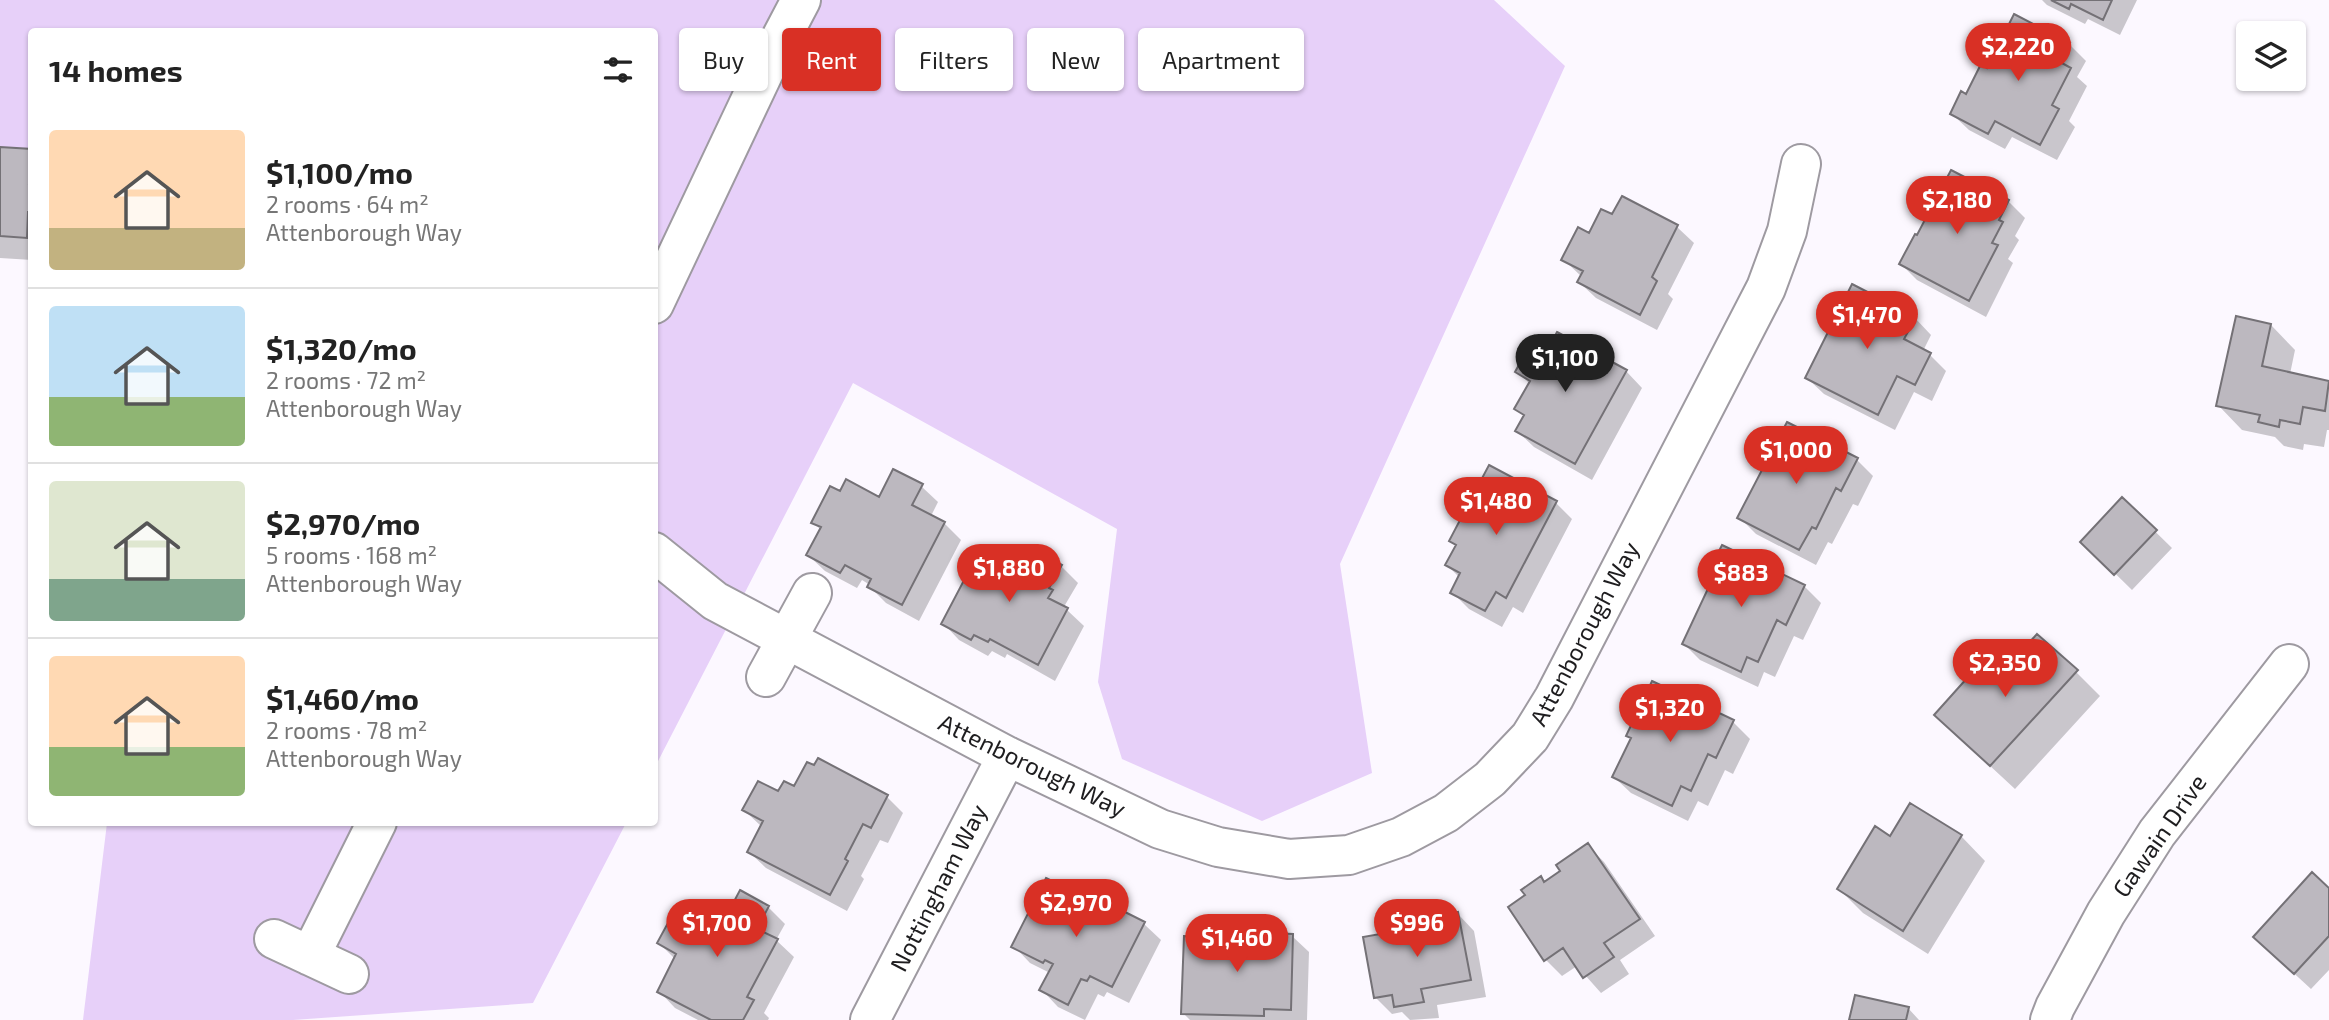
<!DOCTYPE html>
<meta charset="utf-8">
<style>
body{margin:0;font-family:"Exo 2",sans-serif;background:#f6f6f6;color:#222;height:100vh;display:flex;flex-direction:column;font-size:26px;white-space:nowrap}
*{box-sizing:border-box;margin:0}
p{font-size:23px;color:#767676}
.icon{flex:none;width:38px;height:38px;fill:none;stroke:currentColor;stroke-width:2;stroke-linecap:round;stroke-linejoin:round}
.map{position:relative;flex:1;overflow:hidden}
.side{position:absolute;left:28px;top:28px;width:630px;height:798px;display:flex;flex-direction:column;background:#fff;border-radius:7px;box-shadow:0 2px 5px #0004}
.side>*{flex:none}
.guide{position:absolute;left:679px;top:28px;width:665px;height:63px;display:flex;gap:14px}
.tools{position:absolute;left:2236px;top:21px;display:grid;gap:14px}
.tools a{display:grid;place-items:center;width:70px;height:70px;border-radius:7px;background:#fff;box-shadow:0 2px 5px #0004;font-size:35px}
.price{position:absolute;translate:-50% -60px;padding:0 16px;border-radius:24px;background:#d93025;color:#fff;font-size:23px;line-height:46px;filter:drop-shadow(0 2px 4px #0008)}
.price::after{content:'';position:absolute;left:50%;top:42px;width:21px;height:16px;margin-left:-10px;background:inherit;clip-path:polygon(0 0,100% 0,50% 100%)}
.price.on{background:#222;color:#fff}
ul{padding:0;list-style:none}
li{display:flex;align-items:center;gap:21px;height:175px;padding:0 21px}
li+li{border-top:2px solid #e0e0e0}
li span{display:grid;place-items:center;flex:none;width:196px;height:140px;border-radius:7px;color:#555}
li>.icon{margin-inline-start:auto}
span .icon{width:84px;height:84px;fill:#fffc;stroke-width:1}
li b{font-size:30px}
h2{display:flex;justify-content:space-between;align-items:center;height:84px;padding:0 21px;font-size:30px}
.chip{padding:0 24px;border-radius:7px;background:#fff;box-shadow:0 2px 5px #0004;font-size:24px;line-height:63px}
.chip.on{background:#d93025;color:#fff}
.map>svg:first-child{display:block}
</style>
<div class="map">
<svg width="2329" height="1020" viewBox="0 0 2329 1020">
<rect width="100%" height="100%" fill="#fcf8ff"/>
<path fill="#e7d0f9" d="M0 0H1494L1565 66 1340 564 1372 773 1262 821 1122 759 1098 682 1117 529 853 383 655 767 654 32H32L31 178 0 170Z
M107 823H626L533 1003 293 1020H83Z"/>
<path fill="#0003" d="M2042 0H2137L2120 35 2088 19 2085 24 2047 5Z
M2069 44 2086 61 2077 77 2087 86 2069 121 2075 127 2057 160 2012 137 2005 149 1969 130 1952 114 1988 70Z
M0 149 32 151V260L0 258Z
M1622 198 1677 227 1694 243 1668 294 1673 299 1657 330 1596 298 1579 282 1582 277 1563 259 1612 217Z
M2008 201 2025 218 2015 236 2019 240 2008 259 2013 263 1986 317 1917 280 1901 264Z
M1915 318 1931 335 1923 351 1930 355 1946 371 1932 401 1914 392 1895 430 1824 394 1807 378Z
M2271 325 2295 350 2290 374 2329 383V430H2327L2324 447 2304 444 2303 450 2284 446 2275 437 2242 430 2218 405Z
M1550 347 1626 371 1642 388 1592 480 1534 447 1517 431 1525 417 1516 409 1530 384 1517 371Z
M1857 460 1873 476 1858 506 1853 504 1832 544 1828 542 1816 565 1756 534 1739 517Z
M921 486 938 502 931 516 944 523 961 540 919 621 886 603 869 586 870 585 862 580 857 588 825 571 808 555 821 530 813 522 841 494 879 499Z
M2122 499 2172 548 2132 590 2082 541Z
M1556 503 1572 519 1523 613 1513 607 1502 627 1469 609 1452 592 1460 578 1447 565Z
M1061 566 1078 583 1065 605 1067 610 1084 626 1055 681 1007 654 1005 658 992 651 988 656 959 640 943 623 1022 570Z
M1709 575 1804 586 1821 603 1803 640 1794 636 1775 677 1764 672 1758 687 1700 660 1684 644 1714 580Z
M2076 672 2100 696 2015 789 1961 739Z
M1653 683 1733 722 1750 739 1733 774 1725 770 1708 806 1698 801 1688 821 1631 793 1614 777 1632 739Z
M795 788 887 797 903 813 888 843 880 840 861 876 864 879 847 911 766 868 749 852 762 827 744 810Z
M1961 836 1985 861 1928 954 1863 913 1839 889 1891 838Z
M1587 845 1604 862 1655 936 1620 960 1629 974 1601 993 1577 966 1562 976 1546 960 1510 907 1563 871Z
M2329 890V970L2311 989 2272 953Z
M768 907 785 924 776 940 794 957 764 1013 769 1018 768 1020H698L675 1008 659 991 675 959 659 943 707 929 729 915Z
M1102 908 1144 924 1161 940 1129 1003 1107 992 1104 997 1098 994 1085 1020 1058 1007 1042 990 1050 973 1030 963 1014 946Z
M1458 914 1474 931 1486 997 1437 1005 1439 1018 1410 1020 1402 1012 1392 1014 1375 997 1423 928Z
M1292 936 1309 952 1307 1020H1190L1183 1013Z
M1908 1008 1919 1020H1851Z"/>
<path fill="#bcb8bf" stroke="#747176" stroke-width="2" d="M2051 0H2112L2103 20 2071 4 2069 9Z
M2014 14 2070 43 2060 62 2071 68 2052 105 2059 109 2040 145 1995 121 1988 134 1950 114 1961 91 1966 94 1981 64 1987 68Z
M0 147 32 149 29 184H32V212H28L27 238 0 236Z
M1951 170 2009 200 1999 220 2003 222 1992 243 1998 245 1969 301 1899 264 1915 234 1917 235Z
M1622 196 1678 225 1652 277 1657 281 1640 315 1577 282 1583 271 1561 260 1578 227 1589 233 1601 209 1612 214Z
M1852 284 1916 317 1904 339 1931 353 1915 385 1897 376 1878 415 1805 378Z
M2236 316 2271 324 2262 366 2329 381 2325 411 2303 407 2300 424 2280 420 2279 427 2258 422 2260 415 2216 406Z
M1557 332 1627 370 1575 464 1515 431 1524 415 1514 409 1530 381 1515 372 1535 336 1550 345Z
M1787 422 1858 458 1841 491 1836 488 1816 529 1812 527 1799 550 1737 518Z
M1489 465 1557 501 1506 598 1496 592 1485 611 1450 593 1460 573 1445 565 1456 545 1449 541Z
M893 469 923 484 912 505 945 522 902 605 867 587 871 579 845 565 840 573 806 555 821 527 811 523 830 486 840 491 846 479 879 497Z
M2122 497 2157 530 2114 575 2080 542Z
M1722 545 1805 585 1786 625 1777 620 1758 662 1747 657 1741 672 1682 644 1713 578 1707 575Z
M982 546 1021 567 1032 549 1062 565 1049 588 1053 590 1048 598 1068 608 1038 665 990 639 988 642 974 635 971 640 941 624Z
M2037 634 2078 670 1990 766 1934 715 1986 657 2002 672Z
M1652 681 1734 720 1716 758 1708 754 1691 791 1681 786 1672 806 1612 777 1631 738 1626 736Z
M818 758 888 795 871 828 863 824 845 859 848 861 830 895 747 852 763 821 742 810 758 781 778 791 784 781 794 786 807 762 814 765Z
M1910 803 1962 835 1903 931 1837 889 1875 826 1890 836Z
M1588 843 1640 919 1604 943 1614 957 1583 978 1563 948 1544 961 1508 907 1525 895 1521 890 1541 876 1544 882 1560 871 1556 865Z
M2312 872 2329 888V936L2294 974 2253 937Z
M1046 878 1101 906 1103 901 1145 922 1112 987 1090 976 1087 981 1081 979 1068 1005 1039 990 1053 964 1045 960 1043 963 1011 947Z
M740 890 769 906 757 929 778 939 747 997 754 1000 743 1020H711L657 992 676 954 657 943 675 910 706 927 717 907 728 913Z
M1458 912 1471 980 1421 989 1424 1002 1394 1007 1392 995 1374 998 1363 937 1420 927 1419 919Z
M1222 931 1293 934 1291 1010 1264 1009V1016L1181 1014 1184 936 1222 937Z
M1855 995 1909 1007 1906 1020H1849Z"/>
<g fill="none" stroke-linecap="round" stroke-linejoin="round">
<defs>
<path id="minor" d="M654 304 770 59 801 0
M654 552 715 601 1007 756 1160 829 1218 847 1289 859 1349 855 1401 837 1446 813 1490 779 1530 737 1554 698 1766 288 1787 231 1801 164
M766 677 812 593
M274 939 349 974
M310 956 377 822
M870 1020 1007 756
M2050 1020 2055 1007 2106 913 2157 833 2289 664"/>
</defs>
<use href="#minor" stroke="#9e9aa1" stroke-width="42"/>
<use href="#minor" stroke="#fff" stroke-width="38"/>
</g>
<g text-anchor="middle" stroke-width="5" stroke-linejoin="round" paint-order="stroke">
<g font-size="24" fill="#1e1d1f" stroke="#fff">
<text transform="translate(1585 634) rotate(-62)" y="8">Attenborough Way</text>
<text transform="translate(1032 766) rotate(26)" y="8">Attenborough Way</text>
<text transform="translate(2160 836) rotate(-55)" y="8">Gawain Drive</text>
<text transform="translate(939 888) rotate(-63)" y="8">Nottingham Way</text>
</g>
</g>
</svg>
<div class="tools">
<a><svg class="icon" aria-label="layers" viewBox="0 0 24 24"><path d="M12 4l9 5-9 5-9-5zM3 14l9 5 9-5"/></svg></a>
</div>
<b class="price" style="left:2018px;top:83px">$2,220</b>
<b class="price" style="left:1957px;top:236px">$2,180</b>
<b class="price" style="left:1867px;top:351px">$1,470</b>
<b class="price on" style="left:1565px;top:394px">$1,100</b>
<b class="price" style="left:1796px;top:486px">$1,000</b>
<b class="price" style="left:1496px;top:537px">$1,480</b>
<b class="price" style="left:1009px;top:604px">$1,880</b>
<b class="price" style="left:1741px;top:609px">$883</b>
<b class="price" style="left:2005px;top:699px">$2,350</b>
<b class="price" style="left:1670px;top:744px">$1,320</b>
<b class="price" style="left:1076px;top:939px">$2,970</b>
<b class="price" style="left:717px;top:959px">$1,700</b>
<b class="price" style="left:1417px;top:959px">$996</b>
<b class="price" style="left:1237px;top:974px">$1,460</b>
<div class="guide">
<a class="chip">Buy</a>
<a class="chip on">Rent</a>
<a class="chip">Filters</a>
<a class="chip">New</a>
<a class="chip">Apartment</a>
</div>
<section class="side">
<h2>14 homes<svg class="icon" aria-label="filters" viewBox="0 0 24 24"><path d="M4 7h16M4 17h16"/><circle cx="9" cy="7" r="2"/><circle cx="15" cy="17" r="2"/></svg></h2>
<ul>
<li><span style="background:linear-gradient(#ffd9b3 70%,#c2b280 0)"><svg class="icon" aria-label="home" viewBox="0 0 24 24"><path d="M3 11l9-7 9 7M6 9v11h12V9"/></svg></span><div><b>$1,100/mo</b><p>2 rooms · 64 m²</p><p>Attenborough Way</p></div></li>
<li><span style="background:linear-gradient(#bfe0f5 65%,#8fb573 0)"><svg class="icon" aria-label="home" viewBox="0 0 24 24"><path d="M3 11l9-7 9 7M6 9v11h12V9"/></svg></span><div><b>$1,320/mo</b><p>2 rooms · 72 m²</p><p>Attenborough Way</p></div></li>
<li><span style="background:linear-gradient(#dfe7d0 70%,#7fa58c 0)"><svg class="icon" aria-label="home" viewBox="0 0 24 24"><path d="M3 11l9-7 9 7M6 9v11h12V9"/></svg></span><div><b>$2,970/mo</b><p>5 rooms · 168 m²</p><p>Attenborough Way</p></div></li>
<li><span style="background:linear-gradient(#ffd9b3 65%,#8fb573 0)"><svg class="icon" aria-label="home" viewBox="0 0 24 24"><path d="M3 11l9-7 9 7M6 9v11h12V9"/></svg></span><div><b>$1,460/mo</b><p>2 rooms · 78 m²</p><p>Attenborough Way</p></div></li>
</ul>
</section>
</div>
